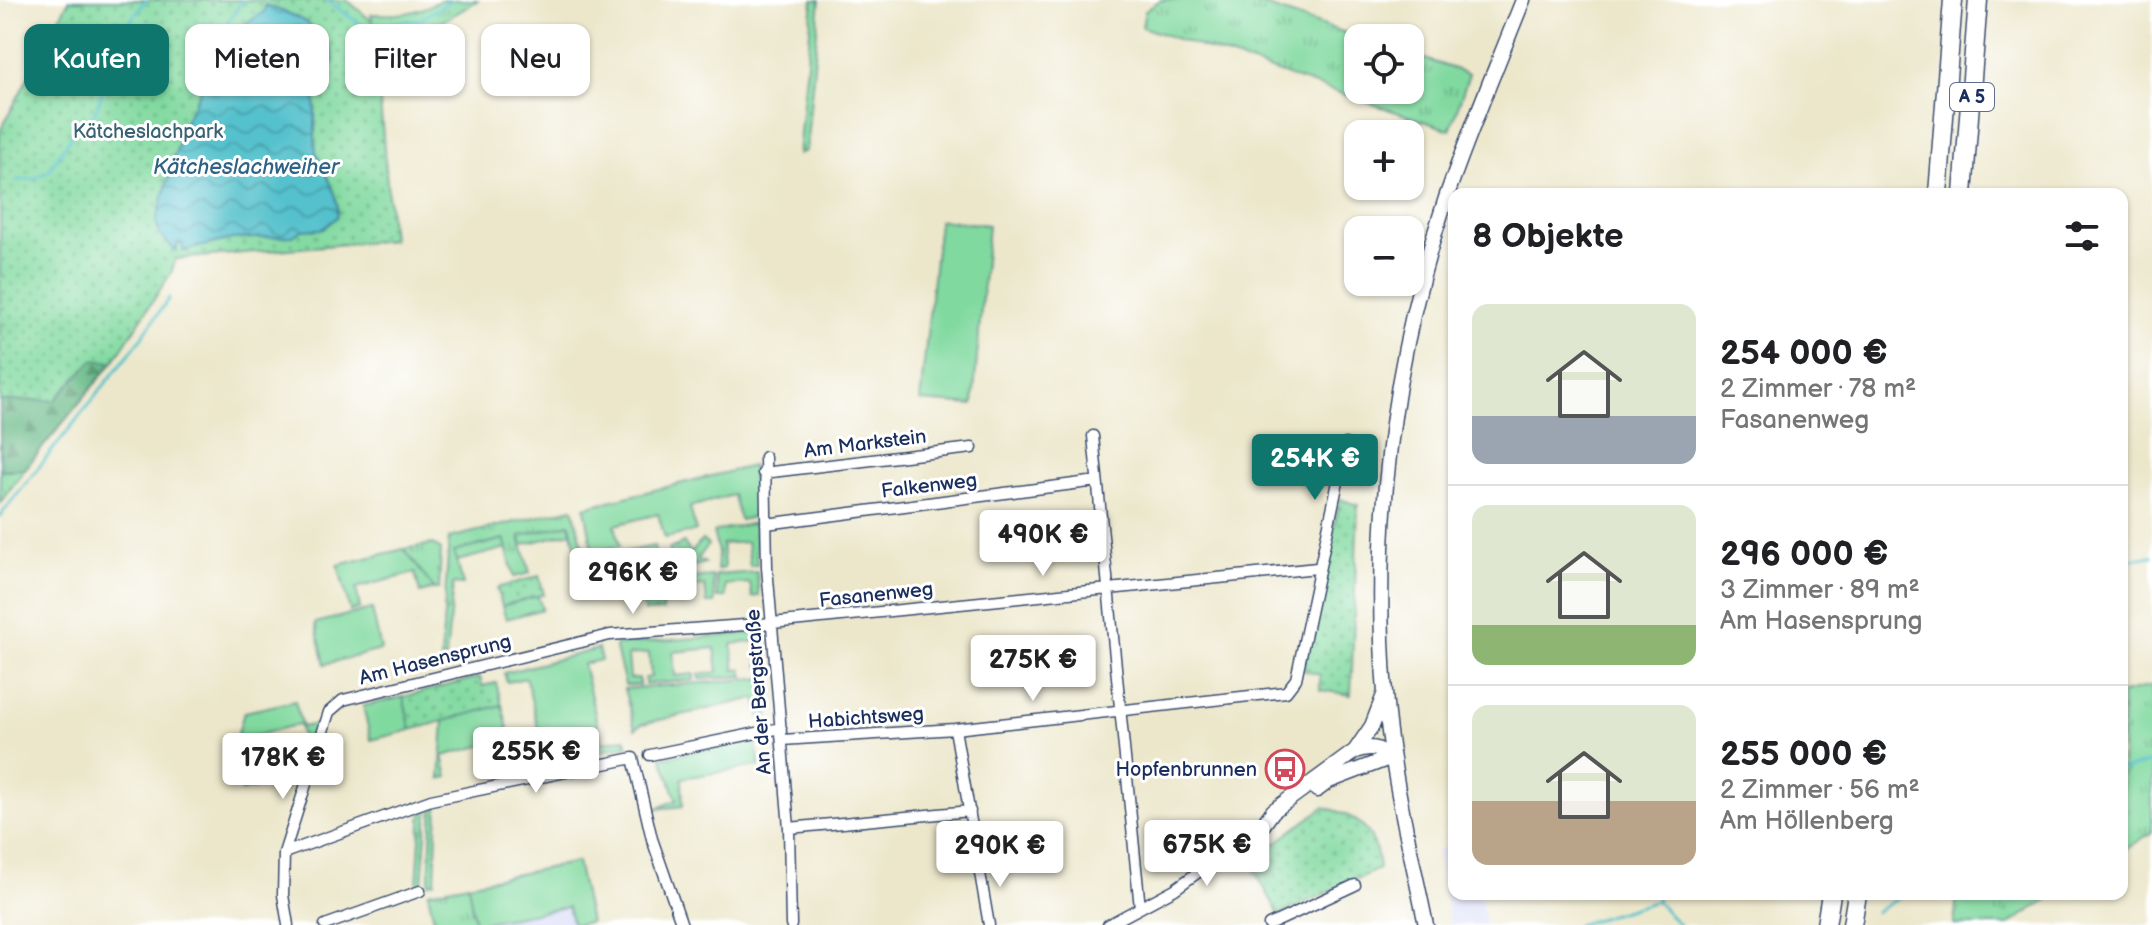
<!DOCTYPE html>
<html lang="de">
<meta charset="utf-8">
<style>
body{margin:0;font-family:"Balsamiq Sans",sans-serif;background:#f6f6f6;color:#202124;height:100vh;display:flex;flex-direction:column;font-size:30px;white-space:nowrap}
*{box-sizing:border-box;margin:0}
p{font-size:26px;color:#757577}
.icon{flex:none;width:44px;height:44px;fill:none;stroke:currentColor;stroke-width:2;stroke-linecap:round;stroke-linejoin:round}
.map{position:relative;flex:1;overflow:hidden}
.side{position:absolute;left:1448px;top:188px;width:680px;height:712px;display:flex;flex-direction:column;background:#fff;border-radius:16px;box-shadow:0 2px 6px #0004}
.side>*{flex:none}
.guide{position:absolute;left:24px;top:24px;width:760px;height:72px;display:flex;gap:16px}
.tools{position:absolute;left:1344px;top:24px;display:grid;gap:16px}
.tools a{display:grid;place-items:center;width:80px;height:80px;border-radius:16px;background:#fff;box-shadow:0 2px 6px #0004;font-size:40px}
.price{position:absolute;translate:-50% -68px;padding:0 18px;border-radius:8px;background:#fff;color:#222;font-size:26px;line-height:52px;filter:drop-shadow(0 2px 4px #0008)}
.price::after{content:'';position:absolute;left:50%;top:48px;width:24px;height:18px;margin-left:-12px;background:inherit;clip-path:polygon(0 0,100% 0,50% 100%)}
.price.active{background:#0f766e;color:#fff}
ul{padding:0;list-style:none}
li{display:flex;align-items:center;gap:24px;height:200px;padding:0 24px}
li+li{border-top:2px solid #e0e0e0}
li span{display:grid;place-items:center;flex:none;width:224px;height:160px;border-radius:16px;color:#555}
li>.icon{margin-inline-start:auto}
span .icon{width:96px;height:96px;fill:#fffc;stroke-width:1}
li b{font-size:34px}
h2{display:flex;justify-content:space-between;align-items:center;height:96px;padding:0 24px;font-size:34px}
.tag{padding:0 28px;border-radius:16px;background:#fff;box-shadow:0 2px 6px #0004;font-size:28px;line-height:72px}
.tag.active{background:#0f766e;color:#fff}
.map>svg:first-child{display:block}
</style>
<div class="map">
<svg width="2152" height="925" viewBox="0 0 2152 925">
<defs>
<pattern id="grass-tufts" width="24" height="20" patternUnits="userSpaceOnUse" patternTransform="scale(2)"><rect width="24" height="20" fill="#80d99f"/><path d="M3 7l-1-3M5 7V3M7 7l1-3M15 17l-1-3M17 17v-4M19 17l1-3" fill="none" stroke="#68b085"/></pattern>
<pattern id="forest-firs" width="22" height="20" patternUnits="userSpaceOnUse" patternTransform="scale(2)"><rect width="22" height="20" fill="#68b986"/><path d="M5 1l3.5 6h-7zM16 11l3.5 6h-7z" fill="#559771"/></pattern>
<pattern id="park-dots" width="8" height="8" patternUnits="userSpaceOnUse" patternTransform="scale(2)"><rect width="8" height="8" fill="#80d99f"/><path d="M2 2h.1M6 6h.1" fill="none" stroke="#68b085" stroke-width="1.8" stroke-linecap="round"/></pattern>
<pattern id="water-waves" width="16" height="10" patternUnits="userSpaceOnUse" patternTransform="scale(2)"><rect width="16" height="10" fill="#54c1cc"/><path d="M0 5q4-4 8 0t8 0" fill="none" stroke="#459da9"/></pattern>
</defs>
<rect width="100%" height="100%" fill="#fff"/>
<filter id="ink" filterUnits="userSpaceOnUse"><feTurbulence type="fractalNoise" baseFrequency=".0125" numOctaves="2"/><feDisplacementMap in="SourceGraphic" scale="16" xChannelSelector="R" yChannelSelector="G"/><feConvolveMatrix kernelMatrix="1 2 1 2 8 2 1 2 1" color-interpolation-filters="sRGB"/></filter>
<filter id="wash" filterUnits="userSpaceOnUse"><feTurbulence type="fractalNoise" baseFrequency=".006" numOctaves="4" result="noise"/><feDisplacementMap in="SourceGraphic" scale="32" xChannelSelector="R" yChannelSelector="G"/><feGaussianBlur stdDeviation="1.8" result="paint"/><feColorMatrix in="noise" values="0 0 0 0 0 0 0 0 0 0 0 0 0 0 0 0 0 1.4 0 .05"/><feComposite in="paint" operator="in"/></filter>
<g filter="url(#wash)">
<rect width="100%" height="100%" fill="#ece7cb"/>
<path fill="#d6d8f8" d="M1454 843V894H1481L1486 925H1450L1437 851Z
M568 906 573 925H470L476 924Z"/>
<path fill="url(#grass-tufts)" stroke="#4e847e" stroke-width="2" d="M440 0H478C437 27 423 31 375 37L371 14C398 15 417 14 440 0Z
M813 0H820L806 151 798 154Z
M1161 0H1247L1361 38H1358V90H1410V54L1469 74 1450 130 1142 27 1145 10Z
M25 469 0 503V470Z
M573 508 585 555 578 557 570 524 520 536 530 573 514 577 504 539 455 552 463 585 453 584 446 658 441 659 449 538Z
M433 544 441 550 439 589H434L404 549Z
M2152 686V832L2122 852V693Z
M438 803 435 882 429 883 433 804Z
M428 808 422 884 417 885 422 809Z
M468 884 475 924 435 925 428 892Z
M1957 894H2056L2008 925H1954Z"/>
<path fill="url(#forest-firs)" stroke="#427472" stroke-width="2" d="M93 360 113 362 25 469 0 470V401L54 400Z"/>
<path fill="url(#park-dots)" stroke="#4e847e" stroke-width="2" d="M69 0H347L373 22 392 240 176 259 171 273 113 362 93 360 55 400 0 401V131Z
M1340 499 1358 505 1351 695 1320 690V675L1303 670Z
M702 540 708 545 698 559 705 563 676 571 669 549 684 543 690 552 693 551Z
M539 576 544 594 502 606 497 588Z
M480 677 482 686 496 683 502 705 411 730 403 697Z
M1324 807C1360 817 1376 830 1379 869L1279 915 1250 862Z"/>
<path fill="#80d99f" stroke="#4e847e" stroke-width="2" d="M939 220 988 225 973 405 920 401Z
M752 466 755 517 740 520 733 495 690 507 696 531 665 538 658 514 615 525 620 546 593 553 585 507Z
M754 523 757 565 750 566 747 542 722 544 724 568 717 570 718 552 713 532Z
M570 524 572 532 522 545 520 536Z
M504 539 507 548 457 561 454 552Z
M654 546 663 611 644 612 641 568 623 569 620 553Z
M404 549 434 589 420 593 415 573 356 588 360 608 350 611 338 565Z
M757 572 759 596 752 597 750 583 725 585 726 597 718 598 716 575Z
M713 576 715 603H707L705 586 666 589 665 580Z
M538 596 542 609 506 619 502 606Z
M372 609 381 650 325 664 315 623Z
M763 632 766 670 759 667 756 641 732 644 735 670 741 669 744 676 700 679 699 674 718 672 715 648 673 652 675 676 694 674V680L645 684V678L651 677 649 653 628 655 630 679 639 678 640 685H625L615 645Z
M598 649 601 660 583 664 602 743 625 738 628 745 527 767 526 761 545 756 528 686 526 678 507 682 504 673Z
M765 678 769 716 761 719 756 698 642 724 635 729 624 689Z
M403 697 411 730 371 740 363 706Z
M295 701 302 727 316 724 309 748 305 749 299 724 247 738 252 758 261 756 263 765 277 761 282 781 242 791 237 772 226 774 244 712Z
M502 705 517 763 511 764 504 740 443 756 448 777 440 779 444 721Z
M755 738 760 766 682 778 683 806 655 809 677 800 662 758Z
M577 862 590 922 573 925 568 907 475 924 468 884Z"/>
<path fill="url(#water-waves)" stroke="#387895" stroke-width="2" d="M265 5C295 15 325 25 334 60L328 76 313 71 308 74 302 71 303 67 280 55 278 58 246 38 242 26 264 12Z
M228 60 273 70 269 78 290 89 293 83 315 95C316 108 314 143 316 151 323 172 342 196 337 217L323 229 302 230 293 236 232 239 183 251V244L178 243 176 251 160 235 156 222 184 123 211 69Z"/>
<g fill="none" stroke-linecap="round" stroke-linejoin="round">
<path stroke="#54c1cc" stroke-width="3" d="M327 0 364 27 421 19 452 0
M228 60 222 30 243 0
M17 180 34 179 49 171 71 136 95 113 124 29 146 0
M0 516 137 344 169 298
M2122 561 2152 556
M2122 770 2152 762
M1657 902 1679 925
M1876 912 1905 894
M1577 925 1657 901 1658 894"/>
</g>
</g>
<g filter="url(#ink)">
<g fill="none" stroke-linecap="round" stroke-linejoin="round">
<defs>
<path id="street" d="M1093 436 1140 908
M765 457 767 567 789 828 791 925
M763 473 972 448
M766 524 1097 481
M955 729 989 925
M782 740 955 729 1286 692 1296 679 1346 444
M650 755 781 728
M789 828 970 811
M284 853 431 800 633 758 652 839 682 925
M288 925 283 895 284 853 329 712 343 700 610 635 772 623 1317 568
M325 925 420 891
M1108 925 1175 889 1263 825
M1269 925 1355 885"/>
<path id="secondary" d="M1355 751 1372 726 1384 695
M1317 790 1329 781 1392 757
M1263 825 1273 811 1355 751C1371 745 1378 748 1392 757
M1426 925C1410 848 1391 771 1385 693 1372 525 1393 357 1446 198 1469 131 1497 66 1523 0"/>
<path id="highway" d="M1938 194 1953 0
M1963 194 1978 0
M1826 925 1831 894
M1852 925 1857 894"/>
</defs>
<use href="#street" stroke="#3a4b6e" stroke-width="13"/>
<use href="#secondary" stroke="#3a4b6e" stroke-width="17"/>
<use href="#highway" stroke="#3a4b6e" stroke-width="21"/>
<use href="#street" stroke="#fff" stroke-width="10"/>
<use href="#secondary" stroke="#fff" stroke-width="14"/>
<use href="#highway" stroke="#fff" stroke-width="18"/>
</g>
</g>
<defs>
<symbol id="bus-ring" viewBox="-11 -11 22 22"><circle r="9.5" fill="#fff" stroke="#d1495b" stroke-width="1.5"/><path d="M-5-6H5V4H4V6H2V4H-2V6H-4V4H-5ZM-3.5-4V0h7V-4ZM-3.5 1.2v1.5H-2V1.2ZM2 1.2v1.5H3.5V1.2Z" fill="#d1495b"/></symbol>
</defs>
<g fill-rule="evenodd">
<use href="#bus-ring" x="1263" y="747" width="44" height="44"/>
</g>
<g text-anchor="middle" stroke-width="6" stroke-linejoin="round" paint-order="stroke">
<rect fill="#fff" stroke="#5f6d8e" stroke-width="2" x="1950" y="83" width="44" height="28" rx="6"/>
<g font-size="18" font-weight="bold" fill="#1b2f5e">
<text x="1972" y="103">A 5</text>
</g>
<g font-size="20" fill="#396272" stroke="#fff">
<text x="148" y="138">Kätcheslachpark</text>
</g>
<g font-size="20" fill="#1b2f5e" stroke="#fff">
<text transform="translate(865 443) rotate(-7)" y="7">Am Markstein</text>
<text transform="translate(929 485) rotate(-7)" y="7">Falkenweg</text>
<text transform="translate(876 594) rotate(-6)" y="7">Fasanenweg</text>
<text transform="translate(435 659) rotate(-14)" y="7">Am Hasensprung</text>
<text transform="translate(758 692) rotate(-94)" y="7">An der Bergstraße</text>
<text transform="translate(866 717) rotate(-4)" y="7">Habichtsweg</text>
</g>
<g font-size="20" fill="#1b2f5e" stroke="#fff" text-anchor="end">
<text x="1257" y="776">Hopfenbrunnen</text>
</g>
<g font-size="22" font-style="italic" fill="#2f6284" stroke="#fff">
<text x="246" y="174">Kätcheslachweiher</text>
</g>
</g>
</svg>
<div class="tools">
<a><svg class="icon" aria-label="locate" viewBox="0 0 24 24"><circle cx="12" cy="12" r="6"/><path d="M12 2v4M12 18v4M2 12h4M18 12h4"/></svg></a>
<a>+</a>
<a>−</a>
</div>
<b class="price active" style="left:1315px;top:502px">254K €</b>
<b class="price" style="left:1043px;top:578px">490K €</b>
<b class="price" style="left:633px;top:616px">296K €</b>
<b class="price" style="left:1033px;top:703px">275K €</b>
<b class="price" style="left:536px;top:795px">255K €</b>
<b class="price" style="left:283px;top:801px">178K €</b>
<b class="price" style="left:1207px;top:888px">675K €</b>
<b class="price" style="left:1000px;top:889px">290K €</b>
<div class="guide">
<a class="tag active">Kaufen</a>
<a class="tag">Mieten</a>
<a class="tag">Filter</a>
<a class="tag">Neu</a>
</div>
<section class="side">
<h2>8 Objekte<svg class="icon" aria-label="filters" viewBox="0 0 24 24"><path d="M4 7h16M4 17h16"/><circle cx="9" cy="7" r="2"/><circle cx="15" cy="17" r="2"/></svg></h2>
<ul>
<li><span style="background:linear-gradient(#dfe7d0 70%,#9aa5b1 0)"><svg class="icon" aria-label="home" viewBox="0 0 24 24"><path d="M3 11l9-7 9 7M6 9v11h12V9"/></svg></span><div><b>254 000 €</b><p>2 Zimmer · 78 m²</p><p>Fasanenweg</p></div></li>
<li><span style="background:linear-gradient(#dfe7d0 75%,#8fb573 0)"><svg class="icon" aria-label="home" viewBox="0 0 24 24"><path d="M3 11l9-7 9 7M6 9v11h12V9"/></svg></span><div><b>296 000 €</b><p>3 Zimmer · 89 m²</p><p>Am Hasensprung</p></div></li>
<li><span style="background:linear-gradient(#dfe7d0 60%,#b9a48a 0)"><svg class="icon" aria-label="home" viewBox="0 0 24 24"><path d="M3 11l9-7 9 7M6 9v11h12V9"/></svg></span><div><b>255 000 €</b><p>2 Zimmer · 56 m²</p><p>Am Höllenberg</p></div></li>
</ul>
</section>
</div>
